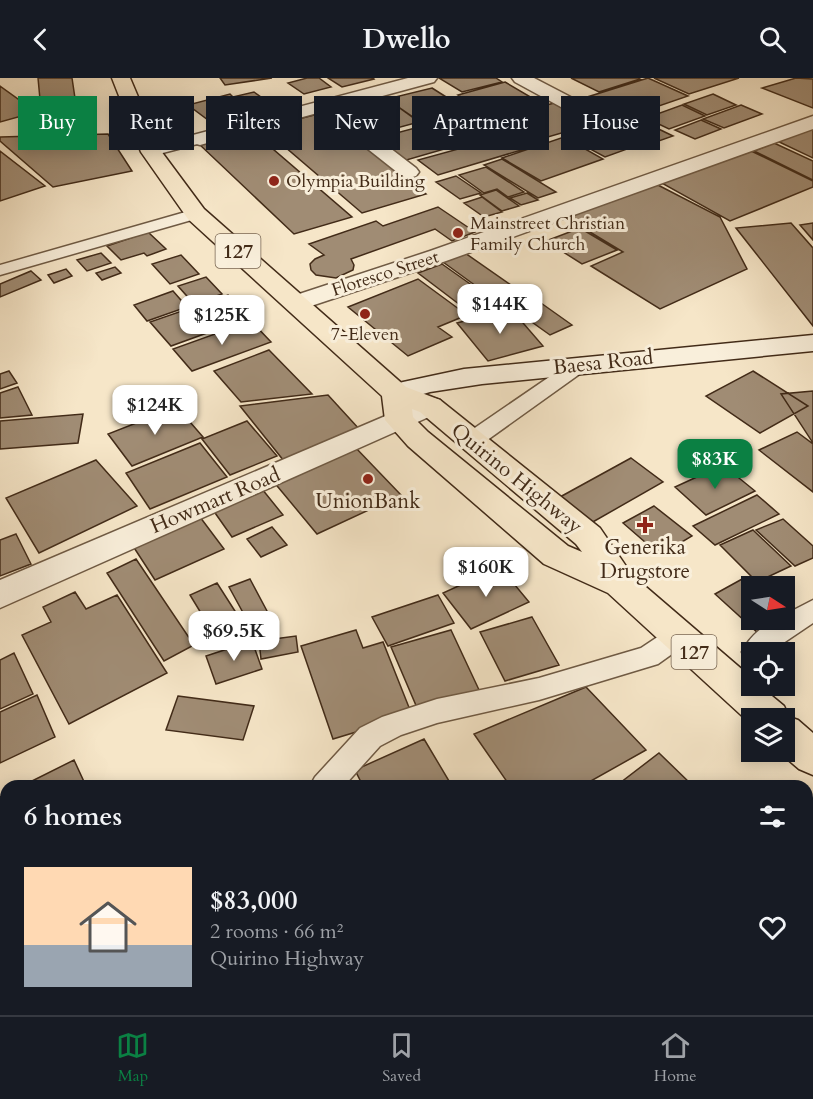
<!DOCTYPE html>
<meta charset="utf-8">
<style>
body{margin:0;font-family:Cardo,serif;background:#242831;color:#f1f3f6;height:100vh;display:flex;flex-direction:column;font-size:22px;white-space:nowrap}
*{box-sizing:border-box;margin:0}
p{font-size:20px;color:#9ea1a6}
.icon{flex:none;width:33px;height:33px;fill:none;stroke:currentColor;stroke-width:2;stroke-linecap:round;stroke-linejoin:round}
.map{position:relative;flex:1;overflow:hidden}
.sheet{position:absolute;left:0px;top:702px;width:813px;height:236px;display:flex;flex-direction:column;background:#171b24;border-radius:18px 18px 0 0;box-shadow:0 3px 15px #0003}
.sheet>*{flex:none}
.hud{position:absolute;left:18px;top:18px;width:777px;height:54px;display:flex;gap:12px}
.needle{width:39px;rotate:102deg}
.buttons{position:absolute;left:741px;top:498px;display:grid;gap:12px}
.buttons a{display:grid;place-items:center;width:54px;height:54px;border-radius:0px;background:#171b24;box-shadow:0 3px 15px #0003;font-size:30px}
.price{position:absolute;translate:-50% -51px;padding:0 14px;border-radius:12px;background:#fff;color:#222;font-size:20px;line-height:39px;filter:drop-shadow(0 2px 3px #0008)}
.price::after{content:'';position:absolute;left:50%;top:36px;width:18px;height:14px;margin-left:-9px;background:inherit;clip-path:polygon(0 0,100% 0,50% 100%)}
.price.active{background:#0b8043;color:#fff}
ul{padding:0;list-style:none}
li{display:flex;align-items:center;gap:18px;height:150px;padding:0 24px}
li span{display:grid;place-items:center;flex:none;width:168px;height:120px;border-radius:0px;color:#555}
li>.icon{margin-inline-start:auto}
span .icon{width:72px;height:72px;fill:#fffc;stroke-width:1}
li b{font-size:26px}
h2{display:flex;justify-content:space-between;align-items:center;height:72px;padding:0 24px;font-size:26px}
.chip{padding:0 21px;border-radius:0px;background:#171b24;box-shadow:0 3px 15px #0003;font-size:21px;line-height:54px}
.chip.active{background:#0b8043;color:#fff}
header{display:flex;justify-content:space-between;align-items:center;height:78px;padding:0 24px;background:#171b24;font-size:27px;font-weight:600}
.dock{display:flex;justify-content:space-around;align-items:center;height:84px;border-top:2px solid #363941;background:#171b24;font-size:16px;color:#9ea1a6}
.dock a{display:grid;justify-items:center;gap:3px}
.dock .active{color:#0b8043}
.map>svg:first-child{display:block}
</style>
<header><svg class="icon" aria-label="back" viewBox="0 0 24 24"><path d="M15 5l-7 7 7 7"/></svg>Dwello<svg class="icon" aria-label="search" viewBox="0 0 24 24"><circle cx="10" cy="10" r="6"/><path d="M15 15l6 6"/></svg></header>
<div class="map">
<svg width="813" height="937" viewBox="0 0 813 937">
<rect width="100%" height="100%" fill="#f6e6c8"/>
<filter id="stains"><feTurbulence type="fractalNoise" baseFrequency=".00333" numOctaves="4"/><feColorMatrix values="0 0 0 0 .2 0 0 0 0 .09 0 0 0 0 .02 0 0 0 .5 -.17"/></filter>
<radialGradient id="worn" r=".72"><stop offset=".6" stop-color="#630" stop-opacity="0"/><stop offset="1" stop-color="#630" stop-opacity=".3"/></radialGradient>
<path fill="#a08c74" stroke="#422b18" stroke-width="1.5" d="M38 0H72L76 27 41 32Z
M220 0H272L225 7Z
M307 0H319L331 9 304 16 288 5Z
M328 0H373L374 1 342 9Z
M439 0H496L502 4 462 14Z
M571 0H638L640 1 599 14Z
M648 0 688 18 624 40 584 20Z
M654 0H739L689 16Z
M796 0 813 1V30L762 10Z
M505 4 539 24 490 37 458 17Z
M0 8 36 34 0 44Z
M432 10 462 29 416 41 387 21Z
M254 14 278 31 216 48 188 27 230 16 233 19Z
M713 16 736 27 707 37 684 26Z
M387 21 419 44 382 54 350 30Z
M558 24 596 45 534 63 497 40Z
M682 27 705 38 669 51 646 40Z
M741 27 762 36 724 50 703 41Z
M80 30 91 54 33 56 27 38Z
M322 35 426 116 362 135 263 50Z
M496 41 538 67 438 97 418 82 484 64 464 50Z
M701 42 721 51 695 61 675 52Z
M441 43 472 63 403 83 374 61Z
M642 43 673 58 636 71 605 56Z
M813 46V80L773 61Z
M252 53 352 139 294 156 200 67Z
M108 56 132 93 53 109 0 63V59Z
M604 57 630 70 605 79 579 65Z
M564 59 603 81 541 103 502 80Z
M774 65 813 83V102L754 73Z
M747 71 813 103V109L730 143 658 103Z
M0 73 45 108 0 123Z
M502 81 556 114 538 120 484 87Z
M486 89 524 114 508 119 497 111 484 115 459 97Z
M456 98 481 115 460 121 436 104Z
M654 105 720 139 747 191 660 231 591 188 623 174 565 139Z
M496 112 519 128 502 133 480 117Z
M527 115 538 122 521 127 510 120Z
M482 119 502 134 484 139 464 125Z
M438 129 475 154 452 163 435 151 351 181 354 187 353 192 336 200 316 197 311 192 310 186 315 181 324 177 309 166 376 143 383 148Z
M791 145 813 170V248L736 150Z
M813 145V162L800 147Z
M580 150 617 172 582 186 546 163Z
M148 154 166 171 147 178 144 175 121 182 107 168Z
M101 175 111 185 87 193 77 182Z
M465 175 511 207 487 216 443 184Z
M181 177 199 196 170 206 152 186Z
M442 186 497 225 472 236 418 195Z
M115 189 121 195 102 202 96 195Z
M66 191 72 198 54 205 48 197Z
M31 193 41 202 0 219V206Z
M206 199 222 216 194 226 178 208Z
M418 201 467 237 438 249 452 259 408 278 348 229Z
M517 208 572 247 550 257 494 217Z
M173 213 187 229 147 243 134 227Z
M228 217 251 239 171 268 150 244Z
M511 231 543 268 488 283 457 245Z
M251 243 271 264 192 293 173 271Z
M269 272 312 316 241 324 214 293Z
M9 293 17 305 0 311V296Z
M753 293 808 328 760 355 706 318Z
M18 309 32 337 0 340V315Z
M813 313V365L781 316Z
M328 317 360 352 284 383 240 328Z
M177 329 203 359 132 388 108 356Z
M83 336 78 365 0 371V343Z
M247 343 277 378 230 397 202 361Z
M797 354 813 366V414L759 372Z
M200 365 227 399 150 431 126 395Z
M354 368 401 417 317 456 273 403Z
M631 380 663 404 591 445 560 419Z
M96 382 137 428 39 475 6 420Z
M723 387 755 413 706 437 675 409Z
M262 411 283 437 232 459 213 432Z
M757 417 779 436 715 467 693 448Z
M654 428 692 458 660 477 623 445Z
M197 435 224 471 155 502 131 465Z
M783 441 813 468V480L795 488 756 452Z
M272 449 287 467 261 479 247 461Z
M753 452 791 488 757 504 720 467Z
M16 456 31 486 0 498V462Z
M136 481 194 567 164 583 107 495Z
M500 489 529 524 471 551 443 515Z
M744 500 754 508H752V542H782L758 555 715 516Z
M250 501 267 533 246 540 229 509Z
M217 505 249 555 221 568 190 517Z
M75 514 86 531 117 517 167 595 69 646 22 557 51 544 43 529Z
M438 517 454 545 388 568 372 539Z
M532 539 559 587 505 603 480 554Z
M356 552 363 570 383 564 412 637 333 661 301 568Z
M451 552 480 614 418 632 391 569Z
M296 558 298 574 261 581 259 563Z
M252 563 262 591 216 606 206 578Z
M14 575 33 616 0 631V582Z
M586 609 646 672 582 708H510L474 656Z
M37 617 55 659 0 685V634Z
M178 618 254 628 243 662 166 652Z
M424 661 452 708H363L355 692Z
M659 675 693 708H616Z
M74 682 86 708H22Z
M6 716V764L0 748V719Z
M807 817 813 823V937H748L743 932H807Z
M0 927 6 929V932L35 937H0Z
M84 932H174L177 937H79L78 935Z
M256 932H330L328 937H254Z
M386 932H540L535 937H380Z
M650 932H716L720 937H649L647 934Z"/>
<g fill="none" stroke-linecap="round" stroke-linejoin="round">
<defs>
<path id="service" d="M200 57 207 61 205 64 151 78 144 74 146 71Z
M196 131 204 136 202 139 0 197V187Z
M581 280 588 282 591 286 588 290 479 368 471 370 463 368 460 363 463 358 574 282Z
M813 522V545L770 574H752V584L746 582 742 574C749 559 767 542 784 542V537Z
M677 549 686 552 690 559 686 566 658 586 539 622 437 645 401 657 380 668 344 708H310L315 699 360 650 382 639 437 621 539 600 641 570 668 552Z"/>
<path id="minor" d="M408 0H437L434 4 338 30 416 90 419 94 416 98 409 100 402 98 321 34 200 67 193 65 190 61 193 57Z
M512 0H534L586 27 588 31 586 35H572L515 4Z
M813 38V51L446 183 296 233 287 230 283 225 287 220 430 173Z"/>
<path id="tertiary" d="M430 319 440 322 444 328 440 334 0 530V502Z"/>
<path id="secondary" d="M813 257V273L482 306 430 314 396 324 386 321 382 315 386 309 403 304 464 291Z"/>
<path id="primary" d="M112 0H130L161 73 204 131 406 309 440 322 600 450 632 497 752 600V608H760L784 628 789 639 798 642 813 655V697L799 691 779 674H784V640H752V647L608 515 544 486 408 368 385 342 382 318 188 141 141 74ZM412 331 420 334 576 466 582 474 568 468 428 354 413 339Z"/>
</defs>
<use href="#service" stroke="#6f5a44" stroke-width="3"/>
<use href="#minor" stroke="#6f5a44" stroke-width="3"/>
<use href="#tertiary" stroke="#6f5a44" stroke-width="3"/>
<use href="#secondary" stroke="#422b18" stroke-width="3"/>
<use href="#primary" stroke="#422b18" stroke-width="3"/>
<use href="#service" fill="#f9efdb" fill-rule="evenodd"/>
<use href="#minor" fill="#f9efdb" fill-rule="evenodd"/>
<use href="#tertiary" fill="#f9efdb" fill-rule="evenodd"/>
<use href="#secondary" fill="#f9efdb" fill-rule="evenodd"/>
<use href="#primary" fill="#f6e6c8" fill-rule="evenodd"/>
</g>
<g fill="#8f2418" stroke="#f9efdb" stroke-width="2">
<circle cx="274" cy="103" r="6"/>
<circle cx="458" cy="155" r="6"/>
<circle cx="365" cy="236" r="6"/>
<circle cx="368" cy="401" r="6"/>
<path d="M642 438h6v6h6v6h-6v6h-6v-6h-6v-6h6z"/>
</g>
<g text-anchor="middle" stroke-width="6" stroke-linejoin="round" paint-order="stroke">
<g font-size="18" fill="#422b18" stroke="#f9efdb" text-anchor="start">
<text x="286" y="109">Olympia Building</text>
<text x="470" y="151">Mainstreet Christian<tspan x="470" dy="21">Family Church</tspan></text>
<text x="365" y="262" text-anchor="middle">7-Eleven</text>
</g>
<g font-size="18" fill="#422b18" stroke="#f9efdb">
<text transform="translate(385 195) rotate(-18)" y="6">Floresco Street</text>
</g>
<g fill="#f9efdb" stroke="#796652" stroke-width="1.5">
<rect x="215.5" y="156" width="45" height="34" rx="4.5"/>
<rect x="671.5" y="557" width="45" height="34" rx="4.5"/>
</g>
<g font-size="20" font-weight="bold" fill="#422b18">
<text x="238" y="180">127</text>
<text x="694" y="581">127</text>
</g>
<g font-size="21" fill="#422b18" stroke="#f9efdb">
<text transform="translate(603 284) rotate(-6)" y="7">Baesa Road</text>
<text transform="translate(517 400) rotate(39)" y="7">Quirino Highway</text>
<text transform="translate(215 422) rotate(-23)" y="7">Howmart Road</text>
</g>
<g font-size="21" fill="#422b18" stroke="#f9efdb">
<text x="368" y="430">UnionBank</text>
<text x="645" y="476">Generika<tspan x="645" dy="24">Drugstore</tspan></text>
</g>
</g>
<rect width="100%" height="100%" filter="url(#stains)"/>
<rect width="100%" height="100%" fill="url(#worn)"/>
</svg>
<div class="buttons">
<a><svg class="needle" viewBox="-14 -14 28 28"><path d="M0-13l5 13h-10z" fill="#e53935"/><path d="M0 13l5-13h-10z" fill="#9ea1a6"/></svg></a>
<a><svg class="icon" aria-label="locate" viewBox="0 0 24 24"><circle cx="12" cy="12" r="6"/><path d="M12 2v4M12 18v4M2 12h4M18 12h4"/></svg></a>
<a><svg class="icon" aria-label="layers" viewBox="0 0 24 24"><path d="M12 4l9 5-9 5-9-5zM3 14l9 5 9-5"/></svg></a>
</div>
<b class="price" style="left:500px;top:257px">$144K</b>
<b class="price" style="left:222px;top:268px">$125K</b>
<b class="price" style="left:155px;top:358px">$124K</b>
<b class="price active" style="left:715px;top:412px">$83K</b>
<b class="price" style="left:486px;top:520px">$160K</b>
<b class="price" style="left:234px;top:584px">$69.5K</b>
<div class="hud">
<a class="chip active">Buy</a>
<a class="chip">Rent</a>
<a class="chip">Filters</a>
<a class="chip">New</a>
<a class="chip">Apartment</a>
<a class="chip">House</a>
</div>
<section class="sheet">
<h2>6 homes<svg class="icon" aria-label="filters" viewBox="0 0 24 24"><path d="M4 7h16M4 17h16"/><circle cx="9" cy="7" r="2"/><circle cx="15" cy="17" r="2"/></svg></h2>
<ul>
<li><span style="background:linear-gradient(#ffd9b3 65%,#9aa5b1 0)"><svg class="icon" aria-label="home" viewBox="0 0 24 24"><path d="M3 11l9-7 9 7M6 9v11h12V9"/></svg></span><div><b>$83,000</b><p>2 rooms · 66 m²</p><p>Quirino Highway</p></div><svg class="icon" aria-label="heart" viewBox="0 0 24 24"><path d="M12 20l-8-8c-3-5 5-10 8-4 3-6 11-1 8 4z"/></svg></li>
</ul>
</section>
</div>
<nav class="dock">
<a class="active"><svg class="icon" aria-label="map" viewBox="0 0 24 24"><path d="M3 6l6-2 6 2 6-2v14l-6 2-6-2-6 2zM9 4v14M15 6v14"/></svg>Map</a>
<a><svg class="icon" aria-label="saved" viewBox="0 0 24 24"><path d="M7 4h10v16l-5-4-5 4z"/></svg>Saved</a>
<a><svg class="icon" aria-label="home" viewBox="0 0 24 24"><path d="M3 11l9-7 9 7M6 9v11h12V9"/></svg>Home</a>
</nav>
